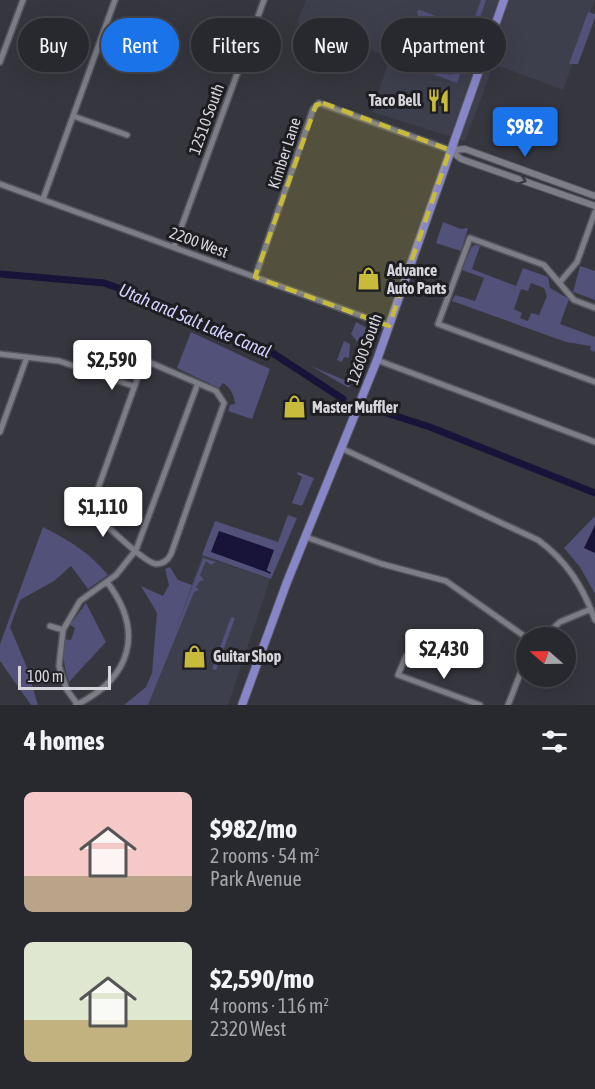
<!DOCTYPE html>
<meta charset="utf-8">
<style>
body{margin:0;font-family:"Asap Condensed",sans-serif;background:#303037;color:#f1f3f6;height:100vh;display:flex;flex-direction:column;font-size:22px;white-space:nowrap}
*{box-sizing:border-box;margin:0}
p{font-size:20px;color:#a5a6aa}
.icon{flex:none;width:33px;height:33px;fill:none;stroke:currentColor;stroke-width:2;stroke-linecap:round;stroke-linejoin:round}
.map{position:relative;height:705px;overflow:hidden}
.sheet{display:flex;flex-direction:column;background:#28282f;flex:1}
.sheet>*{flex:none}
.banner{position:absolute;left:18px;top:18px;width:560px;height:54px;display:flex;gap:12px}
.needle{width:39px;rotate:290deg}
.tools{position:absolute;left:516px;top:627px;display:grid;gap:12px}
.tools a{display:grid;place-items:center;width:60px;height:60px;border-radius:50%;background:#28282f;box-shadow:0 6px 24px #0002,0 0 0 2px #44444b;font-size:30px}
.scale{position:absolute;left:18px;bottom:15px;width:93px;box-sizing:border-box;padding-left:6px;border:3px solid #d5d5db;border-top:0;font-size:16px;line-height:21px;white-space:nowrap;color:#d5d5db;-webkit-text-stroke:4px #1e1e22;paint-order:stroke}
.price{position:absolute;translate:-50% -51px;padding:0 14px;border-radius:6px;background:#fff;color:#222;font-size:20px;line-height:39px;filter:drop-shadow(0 2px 3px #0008)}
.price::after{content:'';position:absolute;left:50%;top:36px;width:18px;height:14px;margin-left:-9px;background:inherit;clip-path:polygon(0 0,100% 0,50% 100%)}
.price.current{background:#1a73e8;color:#fff}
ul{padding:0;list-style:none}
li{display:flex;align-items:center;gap:18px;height:150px;padding:0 24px}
li span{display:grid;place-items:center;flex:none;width:168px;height:120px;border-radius:9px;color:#555}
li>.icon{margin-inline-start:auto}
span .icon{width:72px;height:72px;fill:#fffc;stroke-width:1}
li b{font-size:26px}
h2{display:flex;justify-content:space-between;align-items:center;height:72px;padding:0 24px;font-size:26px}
.chip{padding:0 21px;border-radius:27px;background:#28282f;box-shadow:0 6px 24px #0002,0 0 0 2px #44444b;font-size:21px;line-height:54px}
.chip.current{background:#1a73e8;color:#fff}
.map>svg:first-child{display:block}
</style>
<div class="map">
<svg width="595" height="705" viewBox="0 0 595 705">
<rect width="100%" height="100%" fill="#36363f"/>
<path fill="#3e3f4d" d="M306 0H595L563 90 494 64 465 141 372 112 390 57 297 23Z
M202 556 270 579 228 705H148Z"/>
<path fill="#515179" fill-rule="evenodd" d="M481 0H486L473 39 469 38 474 31 471 28Z
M420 10 463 26 459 36 454 35 452 28 421 17 419 22 417 11Z
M588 12 595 14V18L578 64H569Z
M464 49 468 50 457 83 397 61 399 57 451 75 458 71Z
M443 222 461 229 468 228 461 251 436 243Z
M474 245 480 246 472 269 516 286 523 268 548 277 550 288 569 299 560 324 595 337V352L590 350 591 346 566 342 452 301 455 295 475 301 484 278 462 270 471 248ZM531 283 544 288 547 296 539 315 531 313 528 321 520 318 522 313 514 309 521 289 528 291Z
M580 266 595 271V300L573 292Z
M356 322 371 330 349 388 311 366 349 382 361 346 351 334Z
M191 332 270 369 252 419 228 411 230 405 235 404C234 395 231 388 223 383L219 388 177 368Z
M344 341 350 344 349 358 344 357 342 362 337 360Z
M298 472 314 478 302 506 292 503 302 477 297 474Z
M288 515 297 518 271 579 202 555 215 521 278 542Z
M595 516V594L580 567 564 548Z
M43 527C69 540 90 553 108 575L88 589 71 566 54 581 20 600 10 627 26 665 38 705H31L0 661V644Z
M203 558 216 562 211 565 206 561 200 575 204 580 199 582 196 587 199 590 194 592 148 705H124L146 687 152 673 157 613 141 586 163 596 169 585 165 569 170 567 178 580 192 585 174 635Z
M86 603 106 642 69 682C64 668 62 654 65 639L71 640 75 628 70 625Z
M231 617 235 618 216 670 212 669Z"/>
<path fill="#171339" d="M595 525V553L584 548Z
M219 531 274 550 266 572 211 552Z"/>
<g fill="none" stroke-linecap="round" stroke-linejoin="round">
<path stroke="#171339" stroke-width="1.5" d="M266 571 270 573"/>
<path stroke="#171339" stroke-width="7" d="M0 274 104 283 158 302 265 348 343 399
M377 410 430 427 595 493"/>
<defs>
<path id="minor" d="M101 38 155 58
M0 62 23 0
M73 116 127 135
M0 184 389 326
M43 199 115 0
M174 247 264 0
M255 277 313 109 319 103 450 150
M560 282 577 262 595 212
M595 308 574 300 544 265 470 238 438 324 595 382
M0 354 59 361 133 386
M144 360 216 391 224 403 171 554C168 560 164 564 156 564 144 562 98 519 91 508Z
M377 360 595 442
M0 432 27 357
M343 449 538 540C567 561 583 587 595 620
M306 537 382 564 446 581 527 638
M50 626 63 630
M542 638 560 622 591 609
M406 656 398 675 480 705
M76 705C131 678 145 632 107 582
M78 705 67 690 59 666 63 630 80 601 116 575 136 550 198 383
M508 705 526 659"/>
<path id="tertiary" d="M450 150 461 159 595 206
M450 150 465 149 595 196"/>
<path id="primary" d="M242 705 287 582 377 360 504 0"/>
</defs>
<use href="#minor" stroke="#54555c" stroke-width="8"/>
<use href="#tertiary" stroke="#54555c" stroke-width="8"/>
<use href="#primary" stroke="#54555c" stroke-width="10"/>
<use href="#minor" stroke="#7c7d86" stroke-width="5"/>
<use href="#tertiary" stroke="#7c7d86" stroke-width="6"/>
<use href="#primary" stroke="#8786c9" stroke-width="8"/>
</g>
<defs><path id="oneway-chevron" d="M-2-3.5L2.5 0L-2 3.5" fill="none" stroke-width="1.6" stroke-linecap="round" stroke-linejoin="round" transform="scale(1.5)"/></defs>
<use stroke="#3a3a40" href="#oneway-chevron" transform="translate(522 180) rotate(19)"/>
<path fill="#c8bb3b" fill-opacity="0.2" stroke="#c8bb3b" stroke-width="4.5" stroke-dasharray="12 8" stroke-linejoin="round" d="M323 103 450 150 389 326 255 277 316 105Z"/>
<defs>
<symbol id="restaurant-bare" viewBox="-9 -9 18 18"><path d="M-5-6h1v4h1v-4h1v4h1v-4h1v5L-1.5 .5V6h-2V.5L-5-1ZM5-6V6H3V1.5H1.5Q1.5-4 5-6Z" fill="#c8bb3b" stroke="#1e1e22" stroke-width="2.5" paint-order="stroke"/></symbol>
<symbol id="shop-bare" viewBox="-9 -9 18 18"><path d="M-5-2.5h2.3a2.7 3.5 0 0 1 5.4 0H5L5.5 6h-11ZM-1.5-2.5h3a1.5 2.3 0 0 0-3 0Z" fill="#c8bb3b" stroke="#1e1e22" stroke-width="2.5" paint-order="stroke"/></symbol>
</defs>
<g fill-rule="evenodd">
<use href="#restaurant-bare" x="422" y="84" width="33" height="33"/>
<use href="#shop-bare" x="352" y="262" width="33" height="33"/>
<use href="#shop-bare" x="278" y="390" width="33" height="33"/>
<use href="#shop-bare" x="178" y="640" width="33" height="33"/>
</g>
<g text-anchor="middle" stroke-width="6" stroke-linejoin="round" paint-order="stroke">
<g font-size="16" font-weight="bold" fill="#d5d5db" stroke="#1e1e22" text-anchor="start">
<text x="421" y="106" text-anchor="end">Taco Bell</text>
<text x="387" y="276">Advance<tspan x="387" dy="18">Auto Parts</tspan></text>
<text x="312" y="413">Master Muffler</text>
<text x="213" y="662">Guitar Shop</text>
</g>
<g font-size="16" fill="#d5d5db" stroke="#1e1e22">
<text transform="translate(206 119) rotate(-70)" y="6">12510 South</text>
<text transform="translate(284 153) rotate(-72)" y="6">Kimber Lane</text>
<text transform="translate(199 242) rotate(20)" y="6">2200 West</text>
<text transform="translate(364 349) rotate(-70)" y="6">12600 South</text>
</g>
<g font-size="18" font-style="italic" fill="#d2d4ff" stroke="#1e1e22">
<text transform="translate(195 321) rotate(23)" y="6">Utah and Salt Lake Canal</text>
</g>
</g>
</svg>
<div class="tools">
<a><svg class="needle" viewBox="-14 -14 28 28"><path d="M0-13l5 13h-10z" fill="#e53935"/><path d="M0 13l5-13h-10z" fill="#a5a6aa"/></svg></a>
</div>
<div class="scale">100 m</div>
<b class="price current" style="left:525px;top:158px">$982</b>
<b class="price" style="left:112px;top:391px">$2,590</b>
<b class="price" style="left:103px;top:538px">$1,110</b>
<b class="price" style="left:444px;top:680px">$2,430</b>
<div class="banner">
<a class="chip">Buy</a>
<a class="chip current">Rent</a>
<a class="chip">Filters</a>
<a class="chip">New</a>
<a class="chip">Apartment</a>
</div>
</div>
<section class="sheet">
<h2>4 homes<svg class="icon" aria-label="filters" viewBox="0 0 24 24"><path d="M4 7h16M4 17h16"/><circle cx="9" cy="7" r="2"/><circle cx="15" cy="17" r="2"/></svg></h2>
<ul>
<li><span style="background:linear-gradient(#f6c9c9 70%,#b9a48a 0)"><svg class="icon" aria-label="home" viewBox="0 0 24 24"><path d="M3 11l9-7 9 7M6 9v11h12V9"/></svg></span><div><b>$982/mo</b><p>2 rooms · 54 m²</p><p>Park Avenue</p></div></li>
<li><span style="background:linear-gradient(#dfe7d0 65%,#c2b280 0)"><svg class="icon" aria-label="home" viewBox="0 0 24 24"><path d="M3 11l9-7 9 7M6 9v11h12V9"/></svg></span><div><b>$2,590/mo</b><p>4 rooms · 116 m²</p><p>2320 West</p></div></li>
</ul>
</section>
